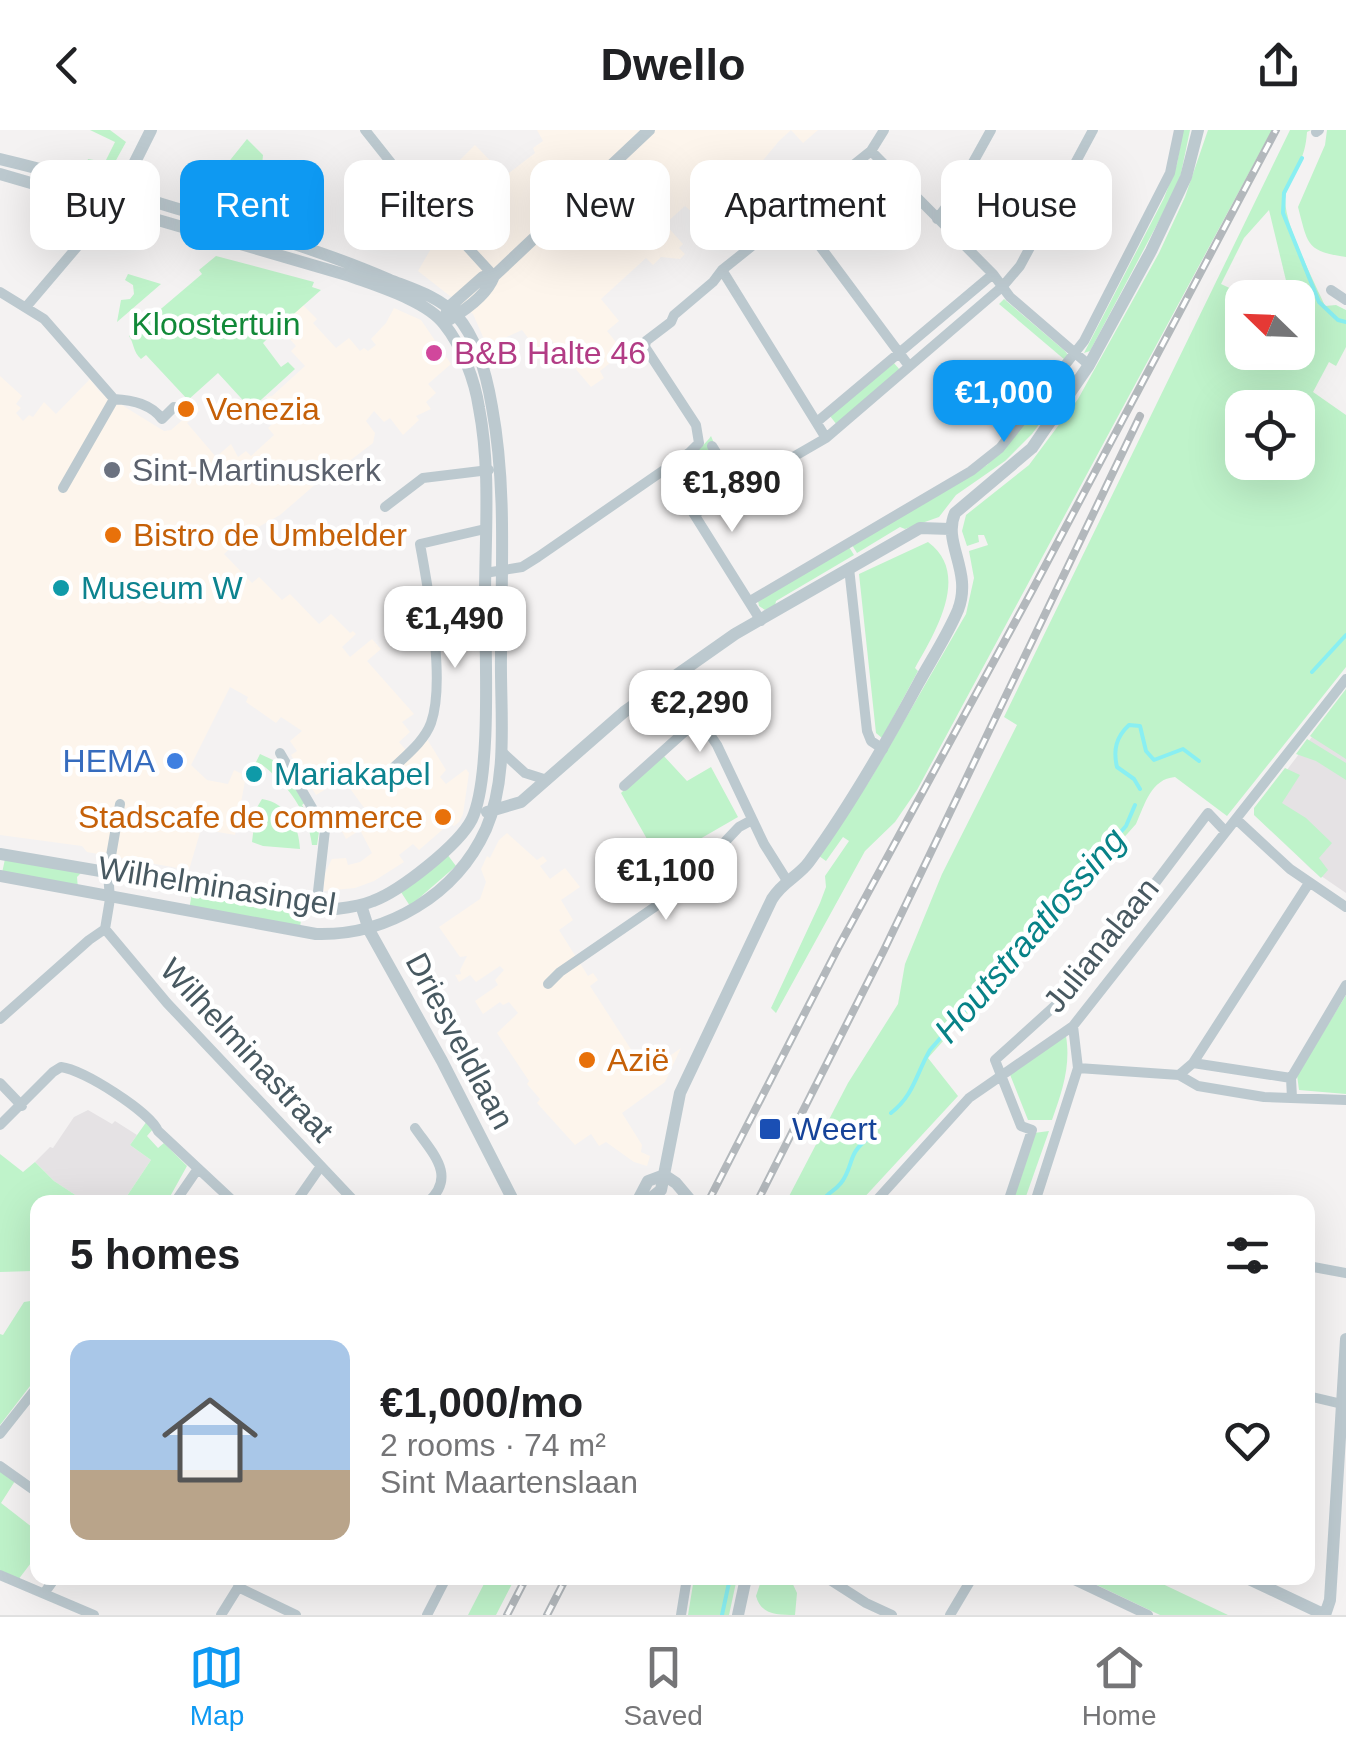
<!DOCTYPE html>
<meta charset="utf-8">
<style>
body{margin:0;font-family:Arial,sans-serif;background:#f6f6f6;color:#202124;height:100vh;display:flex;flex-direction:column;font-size:38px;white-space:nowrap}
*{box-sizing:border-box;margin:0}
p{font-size:32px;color:#757577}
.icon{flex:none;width:55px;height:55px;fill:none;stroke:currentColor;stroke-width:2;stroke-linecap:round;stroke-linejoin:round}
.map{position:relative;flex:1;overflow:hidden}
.sheet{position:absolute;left:30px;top:1065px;width:1285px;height:390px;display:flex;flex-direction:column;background:#fff;border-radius:20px;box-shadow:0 10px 40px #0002}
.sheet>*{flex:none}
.guide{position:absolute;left:30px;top:30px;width:1288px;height:90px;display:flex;gap:20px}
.needle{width:65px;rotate:293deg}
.tools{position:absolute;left:1225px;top:150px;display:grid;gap:20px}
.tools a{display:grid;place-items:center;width:90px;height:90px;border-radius:20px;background:#fff;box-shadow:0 10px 40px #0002;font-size:50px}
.price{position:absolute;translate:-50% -85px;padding:0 22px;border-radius:20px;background:#fff;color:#222;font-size:32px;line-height:65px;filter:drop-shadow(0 2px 5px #0008)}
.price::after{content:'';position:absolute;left:50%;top:60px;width:30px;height:22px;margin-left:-15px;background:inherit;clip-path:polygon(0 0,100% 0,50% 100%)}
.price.on{background:#0e99f2;color:#fff}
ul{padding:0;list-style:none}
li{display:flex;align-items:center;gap:30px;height:250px;padding:0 40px}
li span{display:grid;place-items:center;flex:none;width:280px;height:200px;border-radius:20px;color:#555}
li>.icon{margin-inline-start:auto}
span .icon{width:120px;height:120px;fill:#fffc;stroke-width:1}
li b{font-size:42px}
h2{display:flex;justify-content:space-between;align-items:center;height:120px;padding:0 40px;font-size:42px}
.chip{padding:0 35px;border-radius:20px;background:#fff;box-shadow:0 10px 40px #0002;font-size:35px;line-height:90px}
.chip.on{background:#0e99f2;color:#fff}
header{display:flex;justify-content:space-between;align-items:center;height:130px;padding:0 40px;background:#fff;font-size:45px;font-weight:700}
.dock{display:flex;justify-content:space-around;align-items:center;height:140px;border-top:2px solid #e0e0e0;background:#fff;font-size:28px;color:#757577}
.dock a{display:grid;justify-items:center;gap:5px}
.dock .on{color:#0e99f2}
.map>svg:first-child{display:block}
</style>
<header><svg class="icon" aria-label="back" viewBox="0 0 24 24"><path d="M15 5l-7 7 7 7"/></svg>Dwello<svg class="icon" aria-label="share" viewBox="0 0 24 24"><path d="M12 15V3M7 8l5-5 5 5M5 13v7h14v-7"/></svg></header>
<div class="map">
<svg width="1346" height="1485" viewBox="0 0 1346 1485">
<rect width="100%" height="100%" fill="#f4f2f2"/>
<path fill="#fdf5ec" d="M537 0H818L803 13 791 0 779 11 760 34 767 43 742 66H736L725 77 714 67 693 83 685 76 665 94 683 114 679 118 685 124 680 129 661 127 653 135 646 128 601 169 619 191 607 201 624 222 600 241 604 248 591 257 552 211 538 221 522 200 487 216 473 184 418 141 443 98 450 105 470 85 467 80 478 69 449 41 475 15 505 46 535 23 533 18 543 11Z
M303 175 317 189 313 193 336 218 349 208 360 221 364 218 368 221 376 215 371 209 386 193 394 178 421 190 451 234 428 254 436 263 426 272 431 279 416 286 419 290 403 305 390 288 384 292 374 281 366 291 375 303 373 313 335 342 332 340 280 385 246 404 224 424 252 453 259 447 282 470 290 464 319 494 331 484 350 503 353 501 356 504 342 517 350 527 372 509 381 519 367 531 414 584 402 592 410 602 399 612 411 626 427 609 446 640 440 647 446 654 466 639 469 643 463 684 459 692 454 696 449 694 419 720 413 714 399 725 404 732 374 751 355 758 324 761V745L332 729 346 728 348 735 360 732 372 723 360 700 346 709 338 694 365 679 343 649 316 665 291 625 297 621 290 611 302 601 281 587 276 593 246 572 248 567 230 557 191 635 207 650 228 654 234 640 242 644 241 649 245 651 235 705 201 699 189 740 87 722 82 716 0 705V246L22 266 16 274 21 278 16 283 23 291 29 285 33 287 44 272 56 284 90 249 99 261 164 301 171 300 187 286 182 278 190 270 200 280 187 293 216 327 231 314 238 327 246 321 251 326 274 305 268 298 277 289 269 279 273 276 266 267 272 266 305 236 291 221 296 216 279 197Z
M507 703 537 730 543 726 547 731 540 736 550 749 565 738 580 757 561 770 573 790 559 800 588 846 593 843 598 850 590 856 634 924 641 920 654 937 681 918 665 952 622 983 642 1015 641 1022 650 1026 647 1036 634 1032 606 1012 599 1016 591 1004 575 1015 537 973 540 969 527 954 529 951 497 903 518 883 509 872 503 875 500 872 483 884 475 871 498 855 495 850 504 840 500 836 476 852 470 845 459 852 455 845 461 844 460 840 467 826 460 827 439 797 480 769 486 752 481 739 487 726 490 728 499 710Z"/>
<path fill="#e5e2e4" d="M1346 562V763L1311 739 1255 682Z
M88 980 112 994 115 991 137 1005 130 1015 151 1030 123 1072H86L54 1051 35 1032 50 1017 53 1018 74 987Z"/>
<path fill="#bff3ca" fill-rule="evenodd" d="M90 0H110L126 12 109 43 86 36 88 29 105 32 115 12Z
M1183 0H1190L1179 53 1090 221 1084 223 1164 68 1177 34Z
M1208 0H1272L917 660 895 692 865 721 776 883 771 878 820 773 826 757 825 746 849 711 843 707 826 731 819 726 870 650 966 484 974 448 969 421 988 415 984 405H978L979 412 967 416 962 401 966 385 1029 335 1078 269 1159 123 1185 67Z
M1290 0H1311L1307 2C1305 32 1294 38 1286 63 1279 85 1315 153 1325 176L1336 175 1346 180V217L1336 236 1329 232 1313 262 1346 285V537L1227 686 1175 647C1151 649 1145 674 1136 694L928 928 958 966 860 1072H786L848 953 898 874 905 834 942 744 1017 595 1004 587ZM1269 80 1290 167 1298 168V222H1242V184L1231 181 1238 162 1221 154 1244 108ZM1242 278H1298V332H1242Z
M1327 0H1346V127C1306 121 1308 115 1298 77L1325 15Z
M247 9 263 25 262 36 273 46 227 34Z
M216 126 314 152 312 157 321 160 279 197 273 191 268 195 273 203 263 213 281 237 288 232 295 239 251 279 218 243 188 270 146 225 141 229C133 222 134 213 129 206L202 144 199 140Z
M128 144 161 154 117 192 121 170 130 169 134 164 133 155 125 150Z
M1004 169 1065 221 1068 225 1065 230 999 174Z
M893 232 900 240 837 295 830 286Z
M1068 239 1075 245 1032 304 1005 331 956 365 939 387 905 399 900 397 857 423 852 415 987 335Z
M711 306 730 352 706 369 699 367 691 371 675 343C681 330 701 321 711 306Z
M928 412C972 444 934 504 915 538L918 541 882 608 876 603 859 444Z
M849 417 854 425 776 471 775 476 765 480 759 476 758 471Z
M1346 559V629L1310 606Z
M1307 609 1346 633V650L1316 631 1296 624Z
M260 624 286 636 307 671 302 675 319 702 317 715H312C308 681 287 654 261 634H255Z
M662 624 687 651 711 637 738 687 660 732 621 663Z
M1285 638 1300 645 1282 673 1306 688 1332 713 1319 728 1328 740 1321 748 1254 685V678Z
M262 669C287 673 299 695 300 719L263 716 252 712 256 679Z
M447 724 456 736 410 776 399 759Z
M5 729 81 743 77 747 78 759 2 743Z
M192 763 302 781 300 798 189 780Z
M1346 865V964L1299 960 1297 945Z
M1066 906C1071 936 1062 962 1052 990H1028L1009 942Z
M147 991 153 999 147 1006 158 1018 164 1013 187 1036 167 1072H123L151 1030 130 1015Z
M1049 1001 1024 1072H1009L1034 1003Z
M0 1024 23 1042 35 1032 54 1051 86 1072H38L37 1136 33 1141 0 1142Z
M37 1170V1247L0 1295V1204L3 1205 24 1172Z
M0 1339 15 1351 1 1373 37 1401V1425L18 1450 0 1444Z
M487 1448H515L496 1485H468Z
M694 1448H737L729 1485H688Z
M762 1448H790L797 1463 795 1485C777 1485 761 1485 756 1466Z
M1082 1448H1150L1228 1485H1160Z"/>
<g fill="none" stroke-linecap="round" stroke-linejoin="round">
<path stroke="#89eff2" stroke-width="4" d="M1302 28 1284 63 1283 83 1319 172 1338 190 1346 192
M1312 542 1346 505
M1140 659 1134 649 1117 637C1113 620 1116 607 1129 595L1140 596 1146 621 1154 630 1183 619 1199 631
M891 983C914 965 916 944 930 920L1126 696 1135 675
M822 1072C827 1062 834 1062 841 1053 854 1036 847 1023 869 1008
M722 1485 730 1448"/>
<path stroke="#bcc9cf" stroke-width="10" d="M365 0 396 39 494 146
M1316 2 1319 0
M871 21 993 144 1010 167 1089 235
M796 84 909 236
M937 89 955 65 991 0
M722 140 826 308
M1331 160 1346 170
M0 162 44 189 114 269
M26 177 111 77
M114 269C133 270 151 274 162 289L174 277
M818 291 993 144
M712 316 739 359
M667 341 761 491
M63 358 114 269
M385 377 423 348 489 340
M696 383 826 308 1003 156 1020 136 1093 0
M849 438 867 601 871 611 883 619
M485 443 522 437 538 427 690 322 699 313 696 295 645 217 646 211 671 192 674 185 713 152 722 140 871 21 884 0
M750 471 971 341 1000 318 1084 211 1170 43 1179 0
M671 547 717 615 764 714 786 749
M501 621 525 643 547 650
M280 623 325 700 316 779
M391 640C405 626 424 612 431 593 446 550 428 459 420 414L485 399
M624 656 701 587
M1236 689 1290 739 1346 777
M105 799 167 873 355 1072
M548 854 560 842 678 761 739 697 752 690
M0 889 89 810 105 799 110 769 108 743 120 674
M1193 933 1291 948 1292 968
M1078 938 1179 945 1198 956 1264 967 1346 970
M1179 945 1193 933 1309 753
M1291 948 1346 855
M0 953 22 976
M0 995 53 942 61 937C84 940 150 982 158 1001L234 1072
M415 998C433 1024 457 1046 428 1072
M175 1072 197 1040
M296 1072 321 1036
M875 1072 969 968 1073 896 1346 549
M1008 1072 1032 1000 1021 996 995 930 1079 854 1208 683 1225 701
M1035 1072 1078 938 1073 896
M1308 1136 1346 1143
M1308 1266 1342 1274
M0 1304 38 1256
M0 1336 38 1363
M0 1445 94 1485
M827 1448 866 1473 892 1485
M1070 1448 1148 1485
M238 1457 296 1485
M45 1462 55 1448
M221 1485 244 1448
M427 1485 446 1448
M681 1485 687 1448
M950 1485 972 1448"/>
<path stroke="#bcc9cf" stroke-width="12" d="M0 29C59 43 117 60 175 78 248 99 321 120 390 150 413 159 440 167 457 186 477 209 487 247 492 277 507 358 501 444 501 526 500 582 509 646 486 699 456 765 387 806 316 804L0 746
M0 44 350 146C377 156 427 171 444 194 462 216 475 251 479 278 491 340 485 406 485 469 485 521 492 646 472 689 459 715 400 761 373 771 359 777 343 778 328 780L0 724
M112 64 124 41 134 34
M128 64 134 34 151 0
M446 185 448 178 483 147 494 146
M450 189C467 179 487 165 494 146L649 0
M487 682 521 672 624 582 735 504 920 398 950 399
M361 775 369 800 442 931 514 1072
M664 1045 676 1053 692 1072
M637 1072 648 1051 664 1045
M646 1072 661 1060 680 963 772 769C783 751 798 747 809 732 850 676 885 615 918 554 931 530 947 506 958 480 973 441 942 413 955 383L1032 318 1089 235 1151 121 1186 47 1198 0
M1247 1448 1325 1485
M738 1485 746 1448
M1325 1485 1330 1470 1346 1209"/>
<defs>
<path id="rail" d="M708 1072 839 816 1033 459 1276 0
M757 1072 884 820 1140 286
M507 1485 526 1448
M547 1485 566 1448"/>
</defs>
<use href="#rail" stroke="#b3b8bc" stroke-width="8"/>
<use href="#rail" stroke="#fff" stroke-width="4" stroke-dasharray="11" stroke-linecap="butt"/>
</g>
<circle fill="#d1479c" stroke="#fff" stroke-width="4" cx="434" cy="223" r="10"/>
<g fill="#e8710a" stroke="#fff" stroke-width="4">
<circle cx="186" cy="279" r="10"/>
<circle cx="113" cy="405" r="10"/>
<circle cx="443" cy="687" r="10"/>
<circle cx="587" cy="930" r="10"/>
</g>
<circle fill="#6b7280" stroke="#fff" stroke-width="4" cx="112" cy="340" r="10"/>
<g fill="#0f9aa8" stroke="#fff" stroke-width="4">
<circle cx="61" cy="458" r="10"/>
<circle cx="254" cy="644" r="10"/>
</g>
<circle fill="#3f7fe0" stroke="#fff" stroke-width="4" cx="175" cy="631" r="10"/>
<rect fill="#1a4fb4" stroke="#fff" stroke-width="4" x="758" y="987" width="24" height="24" rx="5"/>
<g text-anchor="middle" stroke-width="9" stroke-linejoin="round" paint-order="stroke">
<g font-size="32" fill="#118938" stroke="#fff">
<text x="216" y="205">Kloostertuin</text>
</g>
<g font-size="32" fill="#b23c85" stroke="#fff" text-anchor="start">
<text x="454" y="234">B&amp;B Halte 46</text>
</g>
<g font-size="32" fill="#c56008" stroke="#fff" text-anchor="start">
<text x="206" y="290">Venezia</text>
<text x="133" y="416">Bistro de Umbelder</text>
<text x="423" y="698" text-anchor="end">Stadscafe de commerce</text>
<text x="607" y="941">Azië</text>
</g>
<g font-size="32" fill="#5b616d" stroke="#fff" text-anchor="start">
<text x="132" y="351">Sint-Martinuskerk</text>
</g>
<g font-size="32" fill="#0d838f" stroke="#fff" text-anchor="start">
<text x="81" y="469">Museum W</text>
<text x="274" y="655">Mariakapel</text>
</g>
<g font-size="32" fill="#366cbe" stroke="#fff" text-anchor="end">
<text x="155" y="642">HEMA</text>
</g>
<g font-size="32" fill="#485961" stroke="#fff">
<text transform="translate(217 756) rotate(9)" y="11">Wilhelminasingel</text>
<text transform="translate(1101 815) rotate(-51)" y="11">Julianalaan</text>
<text transform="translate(460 911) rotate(62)" y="11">Driesveldlaan</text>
<text transform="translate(247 920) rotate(47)" y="11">Wilhelminastraat</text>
</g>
<g font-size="32" fill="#164399" stroke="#fff" text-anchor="start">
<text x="792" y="1010">Weert</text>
</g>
<g font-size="35" font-style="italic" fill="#078287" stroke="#fff">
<text transform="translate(1030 805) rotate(-49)" y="12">Houtstraatlossing</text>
</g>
</g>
</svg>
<div class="tools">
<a><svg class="needle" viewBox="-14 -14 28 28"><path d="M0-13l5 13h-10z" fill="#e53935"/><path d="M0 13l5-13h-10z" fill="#757577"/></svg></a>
<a><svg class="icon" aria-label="locate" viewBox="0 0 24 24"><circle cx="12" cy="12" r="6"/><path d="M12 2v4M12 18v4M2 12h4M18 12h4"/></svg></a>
</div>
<b class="price on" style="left:1004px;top:315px">€1,000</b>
<b class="price" style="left:732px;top:405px">€1,890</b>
<b class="price" style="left:455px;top:541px">€1,490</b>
<b class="price" style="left:700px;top:625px">€2,290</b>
<b class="price" style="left:666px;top:793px">€1,100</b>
<div class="guide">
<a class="chip">Buy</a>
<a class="chip on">Rent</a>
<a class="chip">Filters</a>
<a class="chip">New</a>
<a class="chip">Apartment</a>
<a class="chip">House</a>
</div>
<section class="sheet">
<h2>5 homes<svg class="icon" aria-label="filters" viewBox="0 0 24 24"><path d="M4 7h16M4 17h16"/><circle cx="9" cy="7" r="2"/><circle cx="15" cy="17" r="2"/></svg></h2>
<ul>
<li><span style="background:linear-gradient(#a9c7e8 65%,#b9a48a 0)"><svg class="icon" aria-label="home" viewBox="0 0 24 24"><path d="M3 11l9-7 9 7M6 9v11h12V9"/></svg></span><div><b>€1,000/mo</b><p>2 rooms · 74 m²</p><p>Sint Maartenslaan</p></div><svg class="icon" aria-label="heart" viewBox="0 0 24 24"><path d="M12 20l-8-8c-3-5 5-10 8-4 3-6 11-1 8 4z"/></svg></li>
</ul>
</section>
</div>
<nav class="dock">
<a class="on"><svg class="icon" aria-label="map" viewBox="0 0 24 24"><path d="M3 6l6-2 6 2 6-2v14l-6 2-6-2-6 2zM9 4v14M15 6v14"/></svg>Map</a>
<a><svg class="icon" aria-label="saved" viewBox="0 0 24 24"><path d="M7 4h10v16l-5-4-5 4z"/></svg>Saved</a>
<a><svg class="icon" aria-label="home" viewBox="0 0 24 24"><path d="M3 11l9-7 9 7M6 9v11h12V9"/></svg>Home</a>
</nav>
